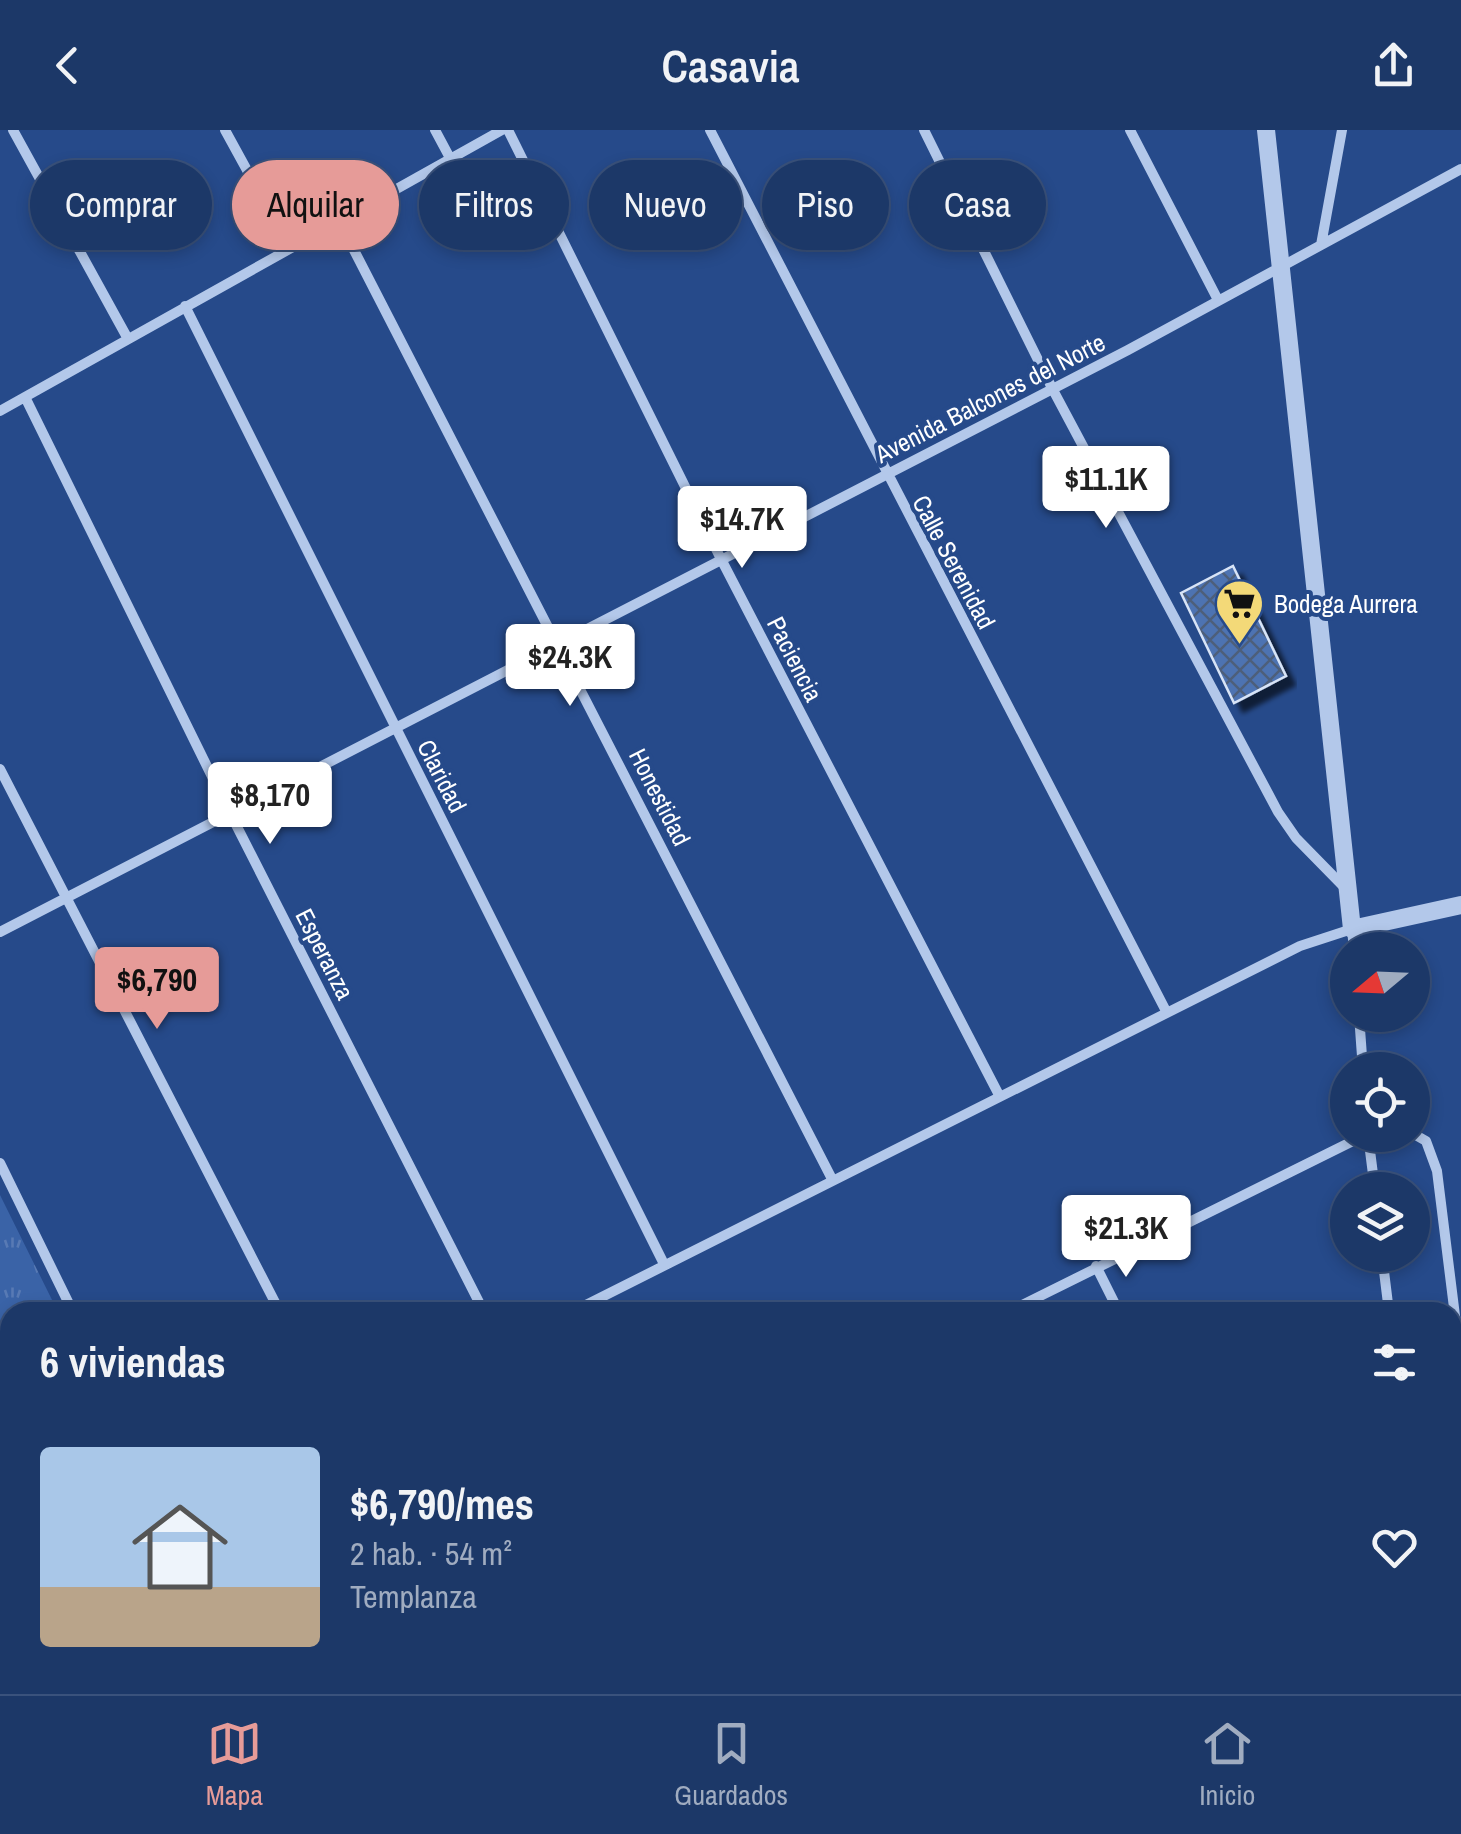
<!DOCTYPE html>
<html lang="es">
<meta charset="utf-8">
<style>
body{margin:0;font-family:"Archivo Narrow",sans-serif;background:#294371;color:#f1f3f6;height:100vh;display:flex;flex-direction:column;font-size:38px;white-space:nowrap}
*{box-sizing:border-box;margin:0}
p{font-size:32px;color:#a0acc0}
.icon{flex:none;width:55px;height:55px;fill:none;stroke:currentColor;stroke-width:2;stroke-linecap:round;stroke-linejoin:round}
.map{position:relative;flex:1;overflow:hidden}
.panel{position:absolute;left:0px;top:1172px;width:1462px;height:392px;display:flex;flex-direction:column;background:#1c3868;border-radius:30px 30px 0 0;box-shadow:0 5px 15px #0003,0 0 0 2px #3a527c}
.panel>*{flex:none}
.top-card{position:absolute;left:30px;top:30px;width:1402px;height:90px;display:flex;gap:20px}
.needle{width:65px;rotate:251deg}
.buttons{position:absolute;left:1330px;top:802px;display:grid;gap:20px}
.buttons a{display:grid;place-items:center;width:100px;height:100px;border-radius:50%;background:#1c3868;box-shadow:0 5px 15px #0003,0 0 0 2px #3a527c;font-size:50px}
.price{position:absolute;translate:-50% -85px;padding:0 22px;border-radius:10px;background:#fff;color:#222;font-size:32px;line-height:65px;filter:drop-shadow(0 2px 5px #0008)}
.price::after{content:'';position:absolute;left:50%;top:60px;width:30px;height:22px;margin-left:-15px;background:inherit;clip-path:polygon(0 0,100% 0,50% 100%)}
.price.current{background:#e69b98;color:#111}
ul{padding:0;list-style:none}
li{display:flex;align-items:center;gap:30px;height:250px;padding:0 40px}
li+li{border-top:2px solid #3a527c}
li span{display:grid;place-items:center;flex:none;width:280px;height:200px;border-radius:10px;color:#555}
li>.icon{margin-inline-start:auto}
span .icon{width:120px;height:120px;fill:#fffc;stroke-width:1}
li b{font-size:42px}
h2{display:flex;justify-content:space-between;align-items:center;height:120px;padding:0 40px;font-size:42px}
.chip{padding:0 35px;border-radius:45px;background:#1c3868;box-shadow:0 5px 15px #0003,0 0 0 2px #3a527c;font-size:35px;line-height:90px}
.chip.current{background:#e69b98;color:#111}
header{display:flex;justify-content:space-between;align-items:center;height:130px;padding:0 40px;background:#1c3868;font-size:45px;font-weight:600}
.dock{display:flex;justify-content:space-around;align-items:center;height:140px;border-top:2px solid #3a527c;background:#1c3868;font-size:28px;color:#a0acc0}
.dock a{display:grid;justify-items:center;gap:5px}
.dock .current{color:#e69b98}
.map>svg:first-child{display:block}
</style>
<header><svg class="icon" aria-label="back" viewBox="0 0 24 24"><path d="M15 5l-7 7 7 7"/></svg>Casavia<svg class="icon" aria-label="share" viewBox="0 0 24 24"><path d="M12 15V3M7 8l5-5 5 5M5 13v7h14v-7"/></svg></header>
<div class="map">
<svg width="1461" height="1564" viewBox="0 0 1461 1564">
<defs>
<pattern id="grass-tufts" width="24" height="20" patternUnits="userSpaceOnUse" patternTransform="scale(2.5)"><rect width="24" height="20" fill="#3a63a7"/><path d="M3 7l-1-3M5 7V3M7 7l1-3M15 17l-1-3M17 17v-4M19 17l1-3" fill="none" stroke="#587ab4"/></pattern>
<pattern id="building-cross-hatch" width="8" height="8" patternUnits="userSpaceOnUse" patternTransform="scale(2.5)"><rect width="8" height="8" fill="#4e73b2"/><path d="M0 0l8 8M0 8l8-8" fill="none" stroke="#4d5e7a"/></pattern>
<filter id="shadow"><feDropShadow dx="9" dy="9" stdDeviation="2.5" flood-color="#0009"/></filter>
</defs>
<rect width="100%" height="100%" fill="#264a8a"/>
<path fill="url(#grass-tufts)" d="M0 1065 58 1182H10V1452L0 1457Z"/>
<path fill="url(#building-cross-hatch)" stroke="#d8e4f7" stroke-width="2.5" filter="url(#shadow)" d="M1233 436 1286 546 1234 573 1181 463Z"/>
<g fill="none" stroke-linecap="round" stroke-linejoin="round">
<path stroke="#b3c8ea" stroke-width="10" d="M13 0 128 209
M225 0 289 117
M435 0 450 28
M508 0 721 429 999 965
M710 0 1166 881
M924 0 1052 258 1278 682 1296 708 1344 757
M1130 0 1218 170
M339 91 832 1049
M1321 115 1342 0
M185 176 664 1134
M25 267 229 681 484 1182
M0 281 502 0
M0 639 280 1182
M0 802 1128 220 1461 39
M1359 885 1363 940
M1412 1003 1426 1011 1437 1041 1461 1234
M1368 1005 1375 1060
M0 1033 73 1182
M1382 1125 1389 1182
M1096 1136 1119 1182
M572 1182 1300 816 1352 799 1354 820
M1008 1182 1365 1005
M1452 1474 1461 1470
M0 1475 10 1469
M471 1555 475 1564
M683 1555 687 1564
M888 1555 892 1564
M1094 1555 1098 1564
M1432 1555 1433 1564
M269 1564 286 1555
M1274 1564 1291 1555"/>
<path stroke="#b3c8ea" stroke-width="18" d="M1266 0 1352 799 1461 775"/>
</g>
<defs>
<symbol id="supermarket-pin" viewBox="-11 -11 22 30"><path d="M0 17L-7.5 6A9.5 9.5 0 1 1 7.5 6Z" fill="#f3d978" stroke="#264a8a"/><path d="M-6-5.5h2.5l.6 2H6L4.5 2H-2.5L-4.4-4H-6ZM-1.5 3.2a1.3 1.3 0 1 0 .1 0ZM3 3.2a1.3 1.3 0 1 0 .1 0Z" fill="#111"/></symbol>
</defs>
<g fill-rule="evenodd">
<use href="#supermarket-pin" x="1212" y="446" width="55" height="75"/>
</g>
<g text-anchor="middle" stroke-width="8" stroke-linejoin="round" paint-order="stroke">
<g font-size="25" fill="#fff" stroke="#264a8a">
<text transform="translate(990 268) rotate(-27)" y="9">Avenida Balcones del Norte</text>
<text transform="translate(954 432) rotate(62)" y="9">Calle Serenidad</text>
<text transform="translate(795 529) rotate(63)" y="9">Paciencia</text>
<text transform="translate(442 646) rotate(63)" y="9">Claridad</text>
<text transform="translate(660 667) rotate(63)" y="9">Honestidad</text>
<text transform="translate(325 824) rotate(63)" y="9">Esperanza</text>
</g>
<g font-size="25" fill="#fff" stroke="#264a8a" text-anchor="start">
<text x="1274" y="483">Bodega Aurrera</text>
</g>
</g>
</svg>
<div class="buttons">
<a><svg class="needle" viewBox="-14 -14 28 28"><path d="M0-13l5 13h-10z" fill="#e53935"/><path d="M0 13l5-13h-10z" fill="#a0acc0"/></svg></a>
<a><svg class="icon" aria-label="locate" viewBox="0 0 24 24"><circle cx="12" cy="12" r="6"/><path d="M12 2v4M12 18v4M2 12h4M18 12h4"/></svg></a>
<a><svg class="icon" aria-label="layers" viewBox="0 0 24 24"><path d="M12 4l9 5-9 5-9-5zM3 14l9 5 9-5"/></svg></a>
</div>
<b class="price" style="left:1106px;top:401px">$11.1K</b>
<b class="price" style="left:742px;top:441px">$14.7K</b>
<b class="price" style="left:570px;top:579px">$24.3K</b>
<b class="price" style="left:270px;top:717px">$8,170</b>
<b class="price current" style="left:157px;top:902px">$6,790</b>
<b class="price" style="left:1126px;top:1150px">$21.3K</b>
<div class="top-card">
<a class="chip">Comprar</a>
<a class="chip current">Alquilar</a>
<a class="chip">Filtros</a>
<a class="chip">Nuevo</a>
<a class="chip">Piso</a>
<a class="chip">Casa</a>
</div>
<section class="panel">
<h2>6 viviendas<svg class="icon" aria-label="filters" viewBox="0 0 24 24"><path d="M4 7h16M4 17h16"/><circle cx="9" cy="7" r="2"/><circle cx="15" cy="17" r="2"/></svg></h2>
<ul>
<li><span style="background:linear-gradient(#a9c7e8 70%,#b9a48a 0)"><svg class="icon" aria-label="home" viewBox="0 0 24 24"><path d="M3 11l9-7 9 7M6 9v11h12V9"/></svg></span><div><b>$6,790/mes</b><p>2 hab. · 54 m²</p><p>Templanza</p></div><svg class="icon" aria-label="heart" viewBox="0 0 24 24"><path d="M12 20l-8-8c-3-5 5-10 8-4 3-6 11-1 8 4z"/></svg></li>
</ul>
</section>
</div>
<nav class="dock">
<a class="current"><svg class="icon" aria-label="map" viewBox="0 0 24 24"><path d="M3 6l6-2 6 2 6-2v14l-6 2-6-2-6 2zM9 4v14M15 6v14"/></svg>Mapa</a>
<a><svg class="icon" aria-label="saved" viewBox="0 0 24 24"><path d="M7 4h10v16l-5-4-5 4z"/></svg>Guardados</a>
<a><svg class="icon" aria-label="home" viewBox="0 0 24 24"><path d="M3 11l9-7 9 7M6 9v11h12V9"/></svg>Inicio</a>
</nav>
